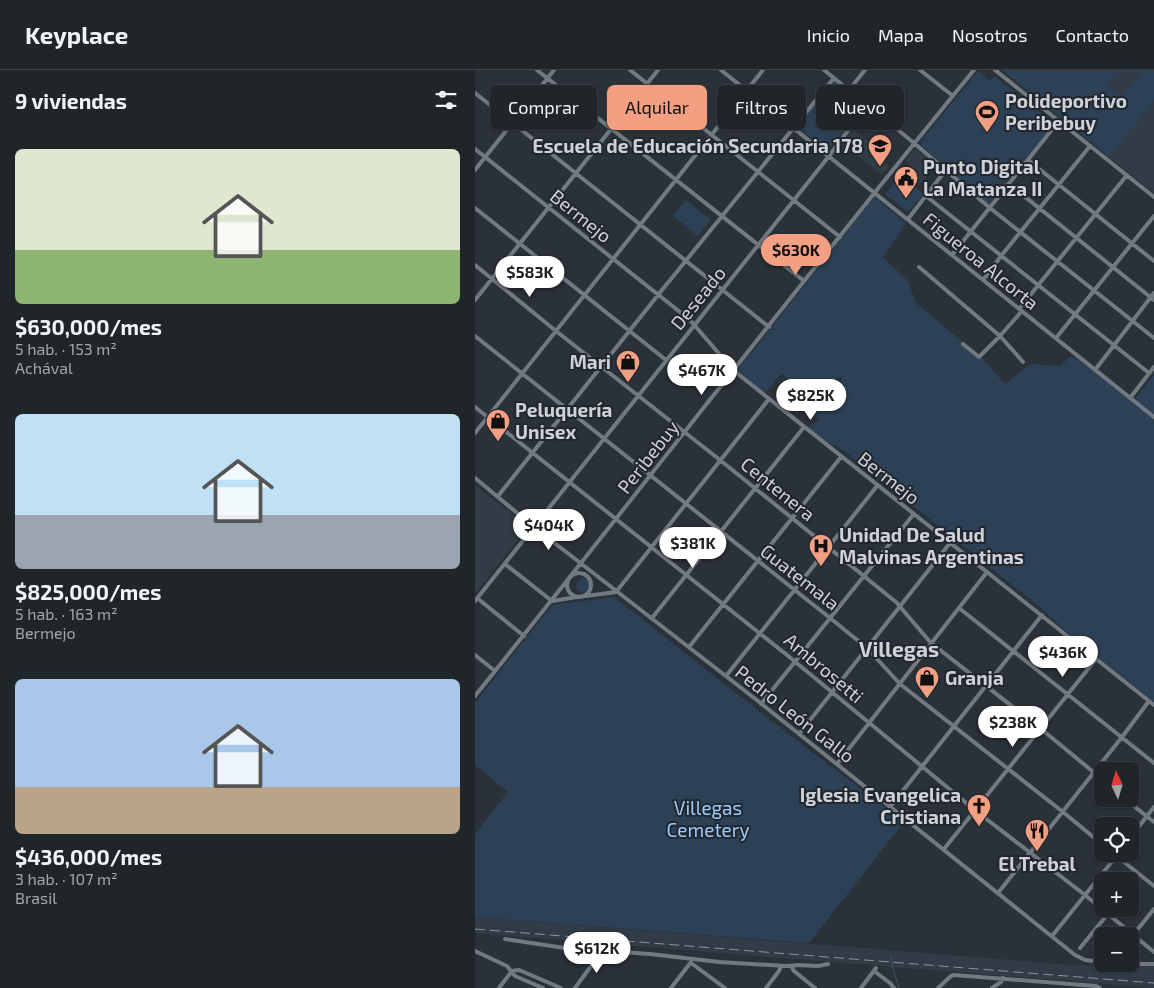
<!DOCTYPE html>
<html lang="es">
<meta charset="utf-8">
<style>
body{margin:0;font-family:"Exo 2",sans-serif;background:#282d32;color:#f1f3f6;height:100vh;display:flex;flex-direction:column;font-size:19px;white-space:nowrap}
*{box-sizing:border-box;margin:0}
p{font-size:16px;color:#a2a5a8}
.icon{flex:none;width:28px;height:28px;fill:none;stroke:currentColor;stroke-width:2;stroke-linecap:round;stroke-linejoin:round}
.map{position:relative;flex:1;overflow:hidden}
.sheet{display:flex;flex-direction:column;background:#20252a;width:475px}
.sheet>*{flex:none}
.banner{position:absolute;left:15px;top:15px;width:475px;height:45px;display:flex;gap:10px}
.needle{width:32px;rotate:356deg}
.tools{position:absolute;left:619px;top:692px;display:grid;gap:10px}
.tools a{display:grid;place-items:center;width:45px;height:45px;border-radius:8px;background:#20252a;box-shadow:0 1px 4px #0004,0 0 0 1px #3d4247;font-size:25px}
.price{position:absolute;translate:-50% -42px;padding:0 11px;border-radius:18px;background:#fff;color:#222;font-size:16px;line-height:32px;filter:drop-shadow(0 1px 2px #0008)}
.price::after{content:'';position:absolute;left:50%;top:30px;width:15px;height:11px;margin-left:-8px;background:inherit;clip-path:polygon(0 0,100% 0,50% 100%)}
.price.selected{background:#f39f82;color:#111}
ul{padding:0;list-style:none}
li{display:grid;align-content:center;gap:10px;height:265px;padding:0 15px}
li span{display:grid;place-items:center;height:155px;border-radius:8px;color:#555}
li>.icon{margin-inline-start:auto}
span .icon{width:90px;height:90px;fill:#fffc;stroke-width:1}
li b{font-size:21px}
h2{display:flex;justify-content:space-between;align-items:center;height:60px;padding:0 15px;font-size:21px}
.chip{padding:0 18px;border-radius:8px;background:#20252a;box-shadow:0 1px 4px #0004,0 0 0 1px #3d4247;font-size:18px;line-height:45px}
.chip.selected{background:#f39f82;color:#111}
header{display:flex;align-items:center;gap:30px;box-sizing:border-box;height:70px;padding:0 25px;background:#20252a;border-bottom:1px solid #3d4247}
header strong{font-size:24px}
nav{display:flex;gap:28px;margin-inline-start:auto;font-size:18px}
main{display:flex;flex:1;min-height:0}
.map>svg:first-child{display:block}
</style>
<header>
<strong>Keyplace</strong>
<nav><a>Inicio</a><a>Mapa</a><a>Nosotros</a><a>Contacto</a></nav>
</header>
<main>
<section class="sheet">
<h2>9 viviendas<svg class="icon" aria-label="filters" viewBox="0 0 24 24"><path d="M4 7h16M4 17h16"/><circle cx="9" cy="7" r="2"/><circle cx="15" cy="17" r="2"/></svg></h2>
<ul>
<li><span style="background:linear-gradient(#dfe7d0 65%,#8fb573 0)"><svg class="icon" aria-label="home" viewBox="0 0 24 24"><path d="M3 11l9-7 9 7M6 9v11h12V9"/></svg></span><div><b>$630,000/mes</b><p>5 hab. · 153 m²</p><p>Achával</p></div></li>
<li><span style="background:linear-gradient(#bfe0f5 65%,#9aa5b1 0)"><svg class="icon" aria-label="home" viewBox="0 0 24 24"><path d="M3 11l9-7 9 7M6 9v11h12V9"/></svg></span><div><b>$825,000/mes</b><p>5 hab. · 163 m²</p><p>Bermejo</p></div></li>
<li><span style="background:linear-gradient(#a9c7e8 70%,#b9a48a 0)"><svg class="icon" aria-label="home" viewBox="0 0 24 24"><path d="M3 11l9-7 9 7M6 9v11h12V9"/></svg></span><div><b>$436,000/mes</b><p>3 hab. · 107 m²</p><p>Brasil</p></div></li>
</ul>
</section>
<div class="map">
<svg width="679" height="918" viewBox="0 0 679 918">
<rect width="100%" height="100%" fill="#2b3138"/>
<path fill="#313c47" d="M527 0H679V123L634 87Z
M378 60 394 72 391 75 394 77 392 80 414 96 407 105 367 74Z
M441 79 461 95 443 116 431 107 439 98 430 91 439 80Z
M0 415 52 456V458L0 524Z
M0 847 598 895 679 896V918L0 863Z"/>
<path fill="#2d4156" d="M527 0H644L632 15 646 27 668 0H679V31L634 87Z
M503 1 515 11 519 6 577 51 578 55 515 133H512L446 75V71Z
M359 10 390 35 353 81 322 56Z
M425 106 449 124 434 141H431L410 124Z
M399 127 431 153 408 187 433 211 441 233 508 289 530 314 556 294 585 296 596 286 620 300 679 347V632L595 565 565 537 371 382 348 369 333 358 345 349 328 341 338 333 356 341 368 306 342 316 354 324 351 328 329 325 314 319 315 312 307 303 290 323 262 300C309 243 353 184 399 127Z
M211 130 236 150 223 166 198 146Z
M679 305V345L659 330Z
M101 515a7 7 0 1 1 14 0a7 7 0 1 1-14 0Z
M139 527 303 656 429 752 334 873 0 847V764L33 722 0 695V633L77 535Z"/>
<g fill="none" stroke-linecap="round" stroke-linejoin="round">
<path stroke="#415467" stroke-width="1" d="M416 886 418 898 424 918"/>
<path stroke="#727981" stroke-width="4" d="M62 0 329 211
M155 0 365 167
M246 0 679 347
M349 0 439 73 515 138 679 268
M445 0 478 26
M520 0 679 127
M374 20 390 0
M0 23 294 257
M0 79 215 250 258 300 679 635
M553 90 679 191
M0 100 79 0
M534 114 679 230
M451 126 674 303
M0 138 191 290
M433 149 470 101
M477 185 583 52
M0 195 81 261 245 390 421 532 456 573 565 658 628 710
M444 197 525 266 547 241
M508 210 526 186 615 76
M0 230 183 0
M544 239 652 105
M0 266 355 548 392 578 425 614 588 742 628 775
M581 268 679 146
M488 274 504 287 525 266 548 292
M620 300 679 223
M655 328 679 297
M0 337 312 585 501 741 610 825 679 882
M0 363 288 0
M0 408 59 457 283 631 600 885 610 890 628 892
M23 426 183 225 359 8
M30 494 77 531
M92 515a12 12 0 1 1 24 0a12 12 0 1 1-24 0Z
M141 522 294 329
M111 526 141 522
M2 528 49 566
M0 531 354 86 392 35
M77 531 102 527
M484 538 679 693
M177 548 329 357
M214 577 366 387
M0 585 20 601
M251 606 402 416
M0 626C167 418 330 206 499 0
M286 634 438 445
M324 664 475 473
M362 694 512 502
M650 729 679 752
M415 737 567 545
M655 768 679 737
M469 779 621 589
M639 784 679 816
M523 823 647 667 674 631
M658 865 679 839
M577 866 643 784
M30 869 90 878 175 884 244 892 312 896 323 895 343 896 353 894
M605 878 632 845
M0 881 32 896 40 906 68 918
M216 893 250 918
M648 894H679
M316 896 319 901 340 918
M37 901 44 900 86 918
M399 901 415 913 419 918
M24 918 37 901
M100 918 127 881
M196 918 216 892
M291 918 304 901 306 896
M386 918 401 898
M463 918 476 906 479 905 621 916 625 918
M517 918 526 912 528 908"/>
<path stroke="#8e9398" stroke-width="1" stroke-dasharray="10 5" stroke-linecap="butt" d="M0 859 679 913"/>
</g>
<defs>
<symbol id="stadium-pin" viewBox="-11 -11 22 30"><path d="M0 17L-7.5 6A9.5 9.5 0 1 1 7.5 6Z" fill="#f39f82" stroke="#21272e"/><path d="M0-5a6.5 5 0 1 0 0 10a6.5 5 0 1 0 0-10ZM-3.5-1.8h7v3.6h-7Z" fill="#111"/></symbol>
<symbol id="school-pin" viewBox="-11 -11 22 30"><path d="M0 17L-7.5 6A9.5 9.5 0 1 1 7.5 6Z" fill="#f39f82" stroke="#21272e"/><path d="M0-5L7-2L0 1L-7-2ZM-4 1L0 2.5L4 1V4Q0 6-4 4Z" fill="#111"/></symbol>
<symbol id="civic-pin" viewBox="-11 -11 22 30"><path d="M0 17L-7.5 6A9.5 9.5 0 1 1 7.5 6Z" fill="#f39f82" stroke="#21272e"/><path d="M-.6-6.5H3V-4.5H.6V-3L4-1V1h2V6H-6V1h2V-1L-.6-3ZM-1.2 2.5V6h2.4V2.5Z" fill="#111"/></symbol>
<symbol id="shop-pin" viewBox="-11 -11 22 30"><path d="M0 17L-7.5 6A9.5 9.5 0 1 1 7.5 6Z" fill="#f39f82" stroke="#21272e"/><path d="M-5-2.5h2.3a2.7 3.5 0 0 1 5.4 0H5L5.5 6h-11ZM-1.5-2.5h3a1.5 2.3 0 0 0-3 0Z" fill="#111"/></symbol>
<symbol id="hospital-pin" viewBox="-11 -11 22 30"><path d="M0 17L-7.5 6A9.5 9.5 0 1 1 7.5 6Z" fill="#f39f82" stroke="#21272e"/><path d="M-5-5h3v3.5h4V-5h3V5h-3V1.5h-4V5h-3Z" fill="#111"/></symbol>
<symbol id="church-pin" viewBox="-11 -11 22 30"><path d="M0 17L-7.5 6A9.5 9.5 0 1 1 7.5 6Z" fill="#f39f82" stroke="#21272e"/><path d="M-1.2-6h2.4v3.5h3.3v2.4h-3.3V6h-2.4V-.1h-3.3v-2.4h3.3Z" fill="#111"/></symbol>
<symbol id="restaurant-pin" viewBox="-11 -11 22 30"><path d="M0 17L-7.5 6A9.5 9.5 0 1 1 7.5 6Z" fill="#f39f82" stroke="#21272e"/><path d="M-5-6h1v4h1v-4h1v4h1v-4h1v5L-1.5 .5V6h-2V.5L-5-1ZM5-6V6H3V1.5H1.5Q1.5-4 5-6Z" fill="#111"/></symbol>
</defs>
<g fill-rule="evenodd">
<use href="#stadium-pin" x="498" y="28" width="28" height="38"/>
<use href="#school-pin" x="391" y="62" width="28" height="38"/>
<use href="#civic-pin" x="417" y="94" width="28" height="38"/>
<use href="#shop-pin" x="139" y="278" width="28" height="38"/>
<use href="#shop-pin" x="9" y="337" width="28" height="38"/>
<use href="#hospital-pin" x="332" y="462" width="28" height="38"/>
<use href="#shop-pin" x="438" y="594" width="28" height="38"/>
<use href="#church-pin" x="490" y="722" width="28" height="38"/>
<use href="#restaurant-pin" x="548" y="747" width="28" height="38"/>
</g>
<g text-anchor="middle" stroke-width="4" stroke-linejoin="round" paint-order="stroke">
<g font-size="19" font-weight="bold" fill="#ced2d6" stroke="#21272e" text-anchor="start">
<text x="530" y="38">Polideportivo<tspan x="530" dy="22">Peribebuy</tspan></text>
<text x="388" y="83" text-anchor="end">Escuela de Educación Secundaria 178</text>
<text x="448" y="104">Punto Digital<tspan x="448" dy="22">La Matanza II</tspan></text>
<text x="136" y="299" text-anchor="end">Mari</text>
<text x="40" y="347">Peluquería<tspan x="40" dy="22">Unisex</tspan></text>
<text x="364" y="472">Unidad De Salud<tspan x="364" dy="22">Malvinas Argentinas</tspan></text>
<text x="470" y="615">Granja</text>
<text x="486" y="732" text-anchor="end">Iglesia Evangelica<tspan x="486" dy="22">Cristiana</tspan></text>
<text x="562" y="801" text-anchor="middle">El Trebal</text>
</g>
<g font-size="19" fill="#ced2d6" stroke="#21272e">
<text transform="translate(106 146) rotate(39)" y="7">Bermejo</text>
<text transform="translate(506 191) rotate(39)" y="7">Figueroa Alcorta</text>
<text transform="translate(223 228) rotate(-51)" y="7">Deseado</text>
<text transform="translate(173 387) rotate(-52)" y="7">Peribebuy</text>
<text transform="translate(414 408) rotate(38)" y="7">Bermejo</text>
<text transform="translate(303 419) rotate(39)" y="7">Centenera</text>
<text transform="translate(325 507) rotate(38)" y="7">Guatemala</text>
<text transform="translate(349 598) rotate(40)" y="7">Ambrosetti</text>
<text transform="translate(320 644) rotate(38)" y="7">Pedro León Gallo</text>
</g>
<g font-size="19" fill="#9dcafa" stroke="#21272e">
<text x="233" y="745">Villegas<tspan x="233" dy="22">Cemetery</tspan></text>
</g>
<g font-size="21" font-weight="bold" fill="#ced2d6" stroke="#21272e">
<text x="424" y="587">Villegas</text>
</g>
</g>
</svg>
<div class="tools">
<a><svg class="needle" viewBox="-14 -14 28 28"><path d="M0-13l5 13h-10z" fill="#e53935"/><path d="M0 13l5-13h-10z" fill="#a2a5a8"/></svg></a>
<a><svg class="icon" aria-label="locate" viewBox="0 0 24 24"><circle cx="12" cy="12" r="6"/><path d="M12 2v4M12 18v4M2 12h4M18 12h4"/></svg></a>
<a>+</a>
<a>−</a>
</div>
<b class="price selected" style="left:321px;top:206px">$630K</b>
<b class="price" style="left:55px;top:228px">$583K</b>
<b class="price" style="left:227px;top:326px">$467K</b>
<b class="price" style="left:336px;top:351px">$825K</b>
<b class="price" style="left:74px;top:481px">$404K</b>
<b class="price" style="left:218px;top:499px">$381K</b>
<b class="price" style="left:588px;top:608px">$436K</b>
<b class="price" style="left:538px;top:678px">$238K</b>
<b class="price" style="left:122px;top:904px">$612K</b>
<div class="banner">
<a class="chip">Comprar</a>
<a class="chip selected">Alquilar</a>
<a class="chip">Filtros</a>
<a class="chip">Nuevo</a>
</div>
</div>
</main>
